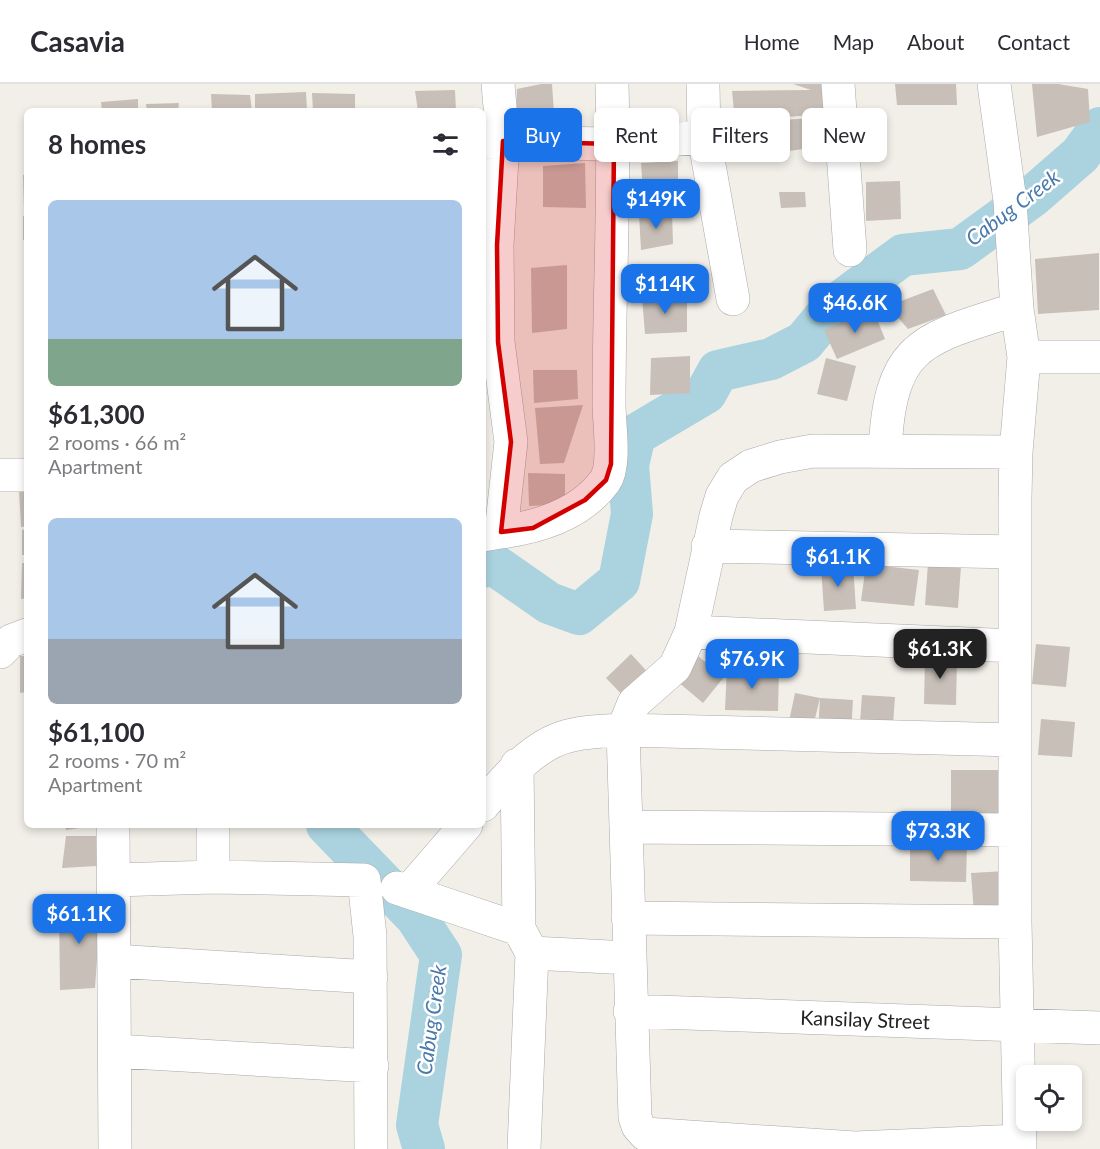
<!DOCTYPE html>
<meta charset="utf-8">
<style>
body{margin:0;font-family:Lato,sans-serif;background:#f2f2f3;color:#2b2b33;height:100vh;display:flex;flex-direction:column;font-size:22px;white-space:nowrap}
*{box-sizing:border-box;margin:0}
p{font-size:20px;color:#7c7c81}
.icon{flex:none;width:33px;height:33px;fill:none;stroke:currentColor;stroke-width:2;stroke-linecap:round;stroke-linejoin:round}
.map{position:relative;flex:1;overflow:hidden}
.side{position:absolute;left:24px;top:24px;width:462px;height:720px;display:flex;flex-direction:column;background:#fff;border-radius:9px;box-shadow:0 3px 9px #0003}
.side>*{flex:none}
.guide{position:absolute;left:504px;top:24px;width:506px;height:54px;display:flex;gap:12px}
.controls{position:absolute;left:1016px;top:981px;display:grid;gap:12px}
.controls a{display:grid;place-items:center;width:66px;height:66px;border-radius:9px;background:#fff;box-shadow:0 3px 9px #0003;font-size:30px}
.price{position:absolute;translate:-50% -51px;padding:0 14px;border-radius:12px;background:#1a73e8;color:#fff;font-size:20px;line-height:39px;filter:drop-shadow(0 2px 3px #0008)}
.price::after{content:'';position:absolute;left:50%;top:36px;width:18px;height:14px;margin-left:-9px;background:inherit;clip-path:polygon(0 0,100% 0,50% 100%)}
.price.active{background:#222;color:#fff}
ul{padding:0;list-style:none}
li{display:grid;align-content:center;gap:12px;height:318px;padding:0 24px}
li span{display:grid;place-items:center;height:186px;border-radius:9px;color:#555}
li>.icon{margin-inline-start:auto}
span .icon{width:108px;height:108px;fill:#fffc;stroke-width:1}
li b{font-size:26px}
h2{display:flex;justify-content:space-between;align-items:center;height:72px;padding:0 24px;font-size:26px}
.tag{padding:0 21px;border-radius:9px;background:#fff;box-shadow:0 3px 9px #0003;font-size:21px;line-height:54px}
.tag.active{background:#1a73e8;color:#fff}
header{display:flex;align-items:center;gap:36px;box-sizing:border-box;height:84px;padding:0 30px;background:#fff;border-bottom:2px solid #e1e1e2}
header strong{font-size:28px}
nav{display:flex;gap:33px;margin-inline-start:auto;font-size:21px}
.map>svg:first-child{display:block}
</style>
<header>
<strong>Casavia</strong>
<nav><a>Home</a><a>Map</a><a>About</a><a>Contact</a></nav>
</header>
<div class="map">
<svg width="1100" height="1065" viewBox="0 0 1100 1065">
<rect width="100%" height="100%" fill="#f2efe9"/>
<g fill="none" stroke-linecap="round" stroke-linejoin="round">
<path stroke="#aad3df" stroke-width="42" d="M483 483 493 480 549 519 579 530 619 497 632 430 628 381 635 351 706 309 718 287 771 275 804 258 833 223 903 171 960 165 1033 112 1080 71 1100 44
M327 741 416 833 441 871 417 1041 424 1065"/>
</g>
<path fill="#c7bfb8" d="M541 0H552L555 43H515L517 5Z
M793 0H829V33L803 65 755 72 751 38 829 33 812 31 735 37 732 7 811 6Z
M895 0H956L957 21H897Z
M1032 0H1058L1088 5 1090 38 1037 53Z
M455 6 456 27H418L415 7Z
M306 8 307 27H255V10Z
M312 9 355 10V27H313Z
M211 10 250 11 252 27H212Z
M138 15V27H102L101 18Z
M179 19 178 27H147L146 20Z
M678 77V116L644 122 641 79Z
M585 79 586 124 543 123V82Z
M23 91H27V125L24 126Z
M900 97 901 135 866 137V98Z
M779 108H805L806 123 781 124Z
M672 128 673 160 641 166 639 130Z
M27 131V156H23V132Z
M1099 169V226L1038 230 1035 175Z
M567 181V245L532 249 531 184Z
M933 205 946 231 908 245 888 222Z
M687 212V248L645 250 642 213Z
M873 225 885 255 837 275 824 246Z
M690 272V309L650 311 651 274Z
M826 274 856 282 847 317 817 310Z
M533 286H577L578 315 534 319Z
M583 321 564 379 540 380 535 324Z
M528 389 565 390V420L529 422Z
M27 406V442L21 443 19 407Z
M27 445V471H22V446Z
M22 479H27V514L21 515Z
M928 479 961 482 958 524 925 521Z
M866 480 919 486 914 522 861 517Z
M853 481 856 525 824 527 821 483Z
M1036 560 1070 563 1066 603 1032 600Z
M631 570 654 595 629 618 606 594Z
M20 572H27V608L20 609Z
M698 572 724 593 703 619 677 597Z
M925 572 957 573 956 621 924 620Z
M727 584 779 586 778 627 725 626Z
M795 609 820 614 812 647 788 642Z
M862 611 895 613 893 640 860 638Z
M820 614 853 616 851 650 818 649Z
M1041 635 1075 638 1072 673 1038 671Z
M951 686H1008L1007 735H951Z
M65 741H92V742L66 746Z
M66 752H104L97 782 62 784Z
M910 758 967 759 966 798 910 797Z
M1006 787 1008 828 974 830 971 789Z
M101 818 95 904 60 906 59 821Z"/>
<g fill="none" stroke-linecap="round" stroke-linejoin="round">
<defs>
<path id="minor" d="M703 0 704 53 733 215
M838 0 850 166
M994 0 1010 117 1017 225 1024 273 1016 368 1015 414V838L1020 1065
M483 58 614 60 704 53
M1024 273H1100
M885 367C890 257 924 255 1017 225
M1016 368 813 367 780 373 751 382 733 394 722 412 716 432 691 548 675 583 634 619 623 646 635 1033 638 1042 645 1050 855 1064 1020 1057
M0 391H27
M501 448C539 443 581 430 605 397 616 381 609 340 609 320 609 213 615 107 612 0
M483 451 501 448 511 358 498 258 497 161 503 57 498 0
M708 462 1015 468
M691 548 1015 562
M0 568 11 557 27 551
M517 681 519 845 532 869 629 874
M483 721C505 695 533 661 568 652 586 647 605 647 623 646L1015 656
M113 741 115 1065
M626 743 1015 746
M213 793 364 796 370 852 371 1065
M114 796 213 793V741
M397 804 519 845
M409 807 466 741
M628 834 1015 838
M114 877 371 893
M630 927 1100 944
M115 967 372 982
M524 1065 532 869"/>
</defs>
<use href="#minor" stroke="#a9a9a9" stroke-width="34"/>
<use href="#minor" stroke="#fff" stroke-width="33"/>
</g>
<path fill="#d40000" fill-opacity="0.2" stroke="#d40000" stroke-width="4.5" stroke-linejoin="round" d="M503 57 614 60 611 380 606 396 585 416 533 444 501 448 511 358 498 258 497 161Z"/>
<g text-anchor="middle" stroke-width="5" stroke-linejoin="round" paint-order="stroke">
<g font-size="20" fill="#222" stroke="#fff">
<text transform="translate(865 936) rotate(2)" y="7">Kansilay Street</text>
</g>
<g font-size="21" font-style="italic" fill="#4a7aab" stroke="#fff">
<text transform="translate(1013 124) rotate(-37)" y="7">Cabug Creek</text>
<text transform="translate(432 936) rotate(-82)" y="7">Cabug Creek</text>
</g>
</g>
</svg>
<div class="controls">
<a><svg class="icon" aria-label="locate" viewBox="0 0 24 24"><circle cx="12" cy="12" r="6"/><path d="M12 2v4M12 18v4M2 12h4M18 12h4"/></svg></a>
</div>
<b class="price" style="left:656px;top:146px">$149K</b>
<b class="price" style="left:665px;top:231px">$114K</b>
<b class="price" style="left:855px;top:250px">$46.6K</b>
<b class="price" style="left:838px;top:504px">$61.1K</b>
<b class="price active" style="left:940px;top:596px">$61.3K</b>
<b class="price" style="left:752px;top:606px">$76.9K</b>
<b class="price" style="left:938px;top:778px">$73.3K</b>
<b class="price" style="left:79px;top:861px">$61.1K</b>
<div class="guide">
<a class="tag active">Buy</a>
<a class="tag">Rent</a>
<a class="tag">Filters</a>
<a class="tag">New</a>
</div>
<section class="side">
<h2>8 homes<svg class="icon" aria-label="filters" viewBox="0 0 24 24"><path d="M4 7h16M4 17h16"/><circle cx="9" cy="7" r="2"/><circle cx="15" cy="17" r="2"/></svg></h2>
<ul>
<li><span style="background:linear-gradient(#a9c7e8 75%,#7fa58c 0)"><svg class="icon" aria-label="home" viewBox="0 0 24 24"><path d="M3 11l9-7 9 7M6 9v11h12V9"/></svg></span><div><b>$61,300</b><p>2 rooms · 66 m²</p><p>Apartment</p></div></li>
<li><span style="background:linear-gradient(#a9c7e8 65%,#9aa5b1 0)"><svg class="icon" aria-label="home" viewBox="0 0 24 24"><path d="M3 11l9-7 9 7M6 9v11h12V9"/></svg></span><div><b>$61,100</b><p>2 rooms · 70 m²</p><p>Apartment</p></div></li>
</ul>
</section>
</div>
